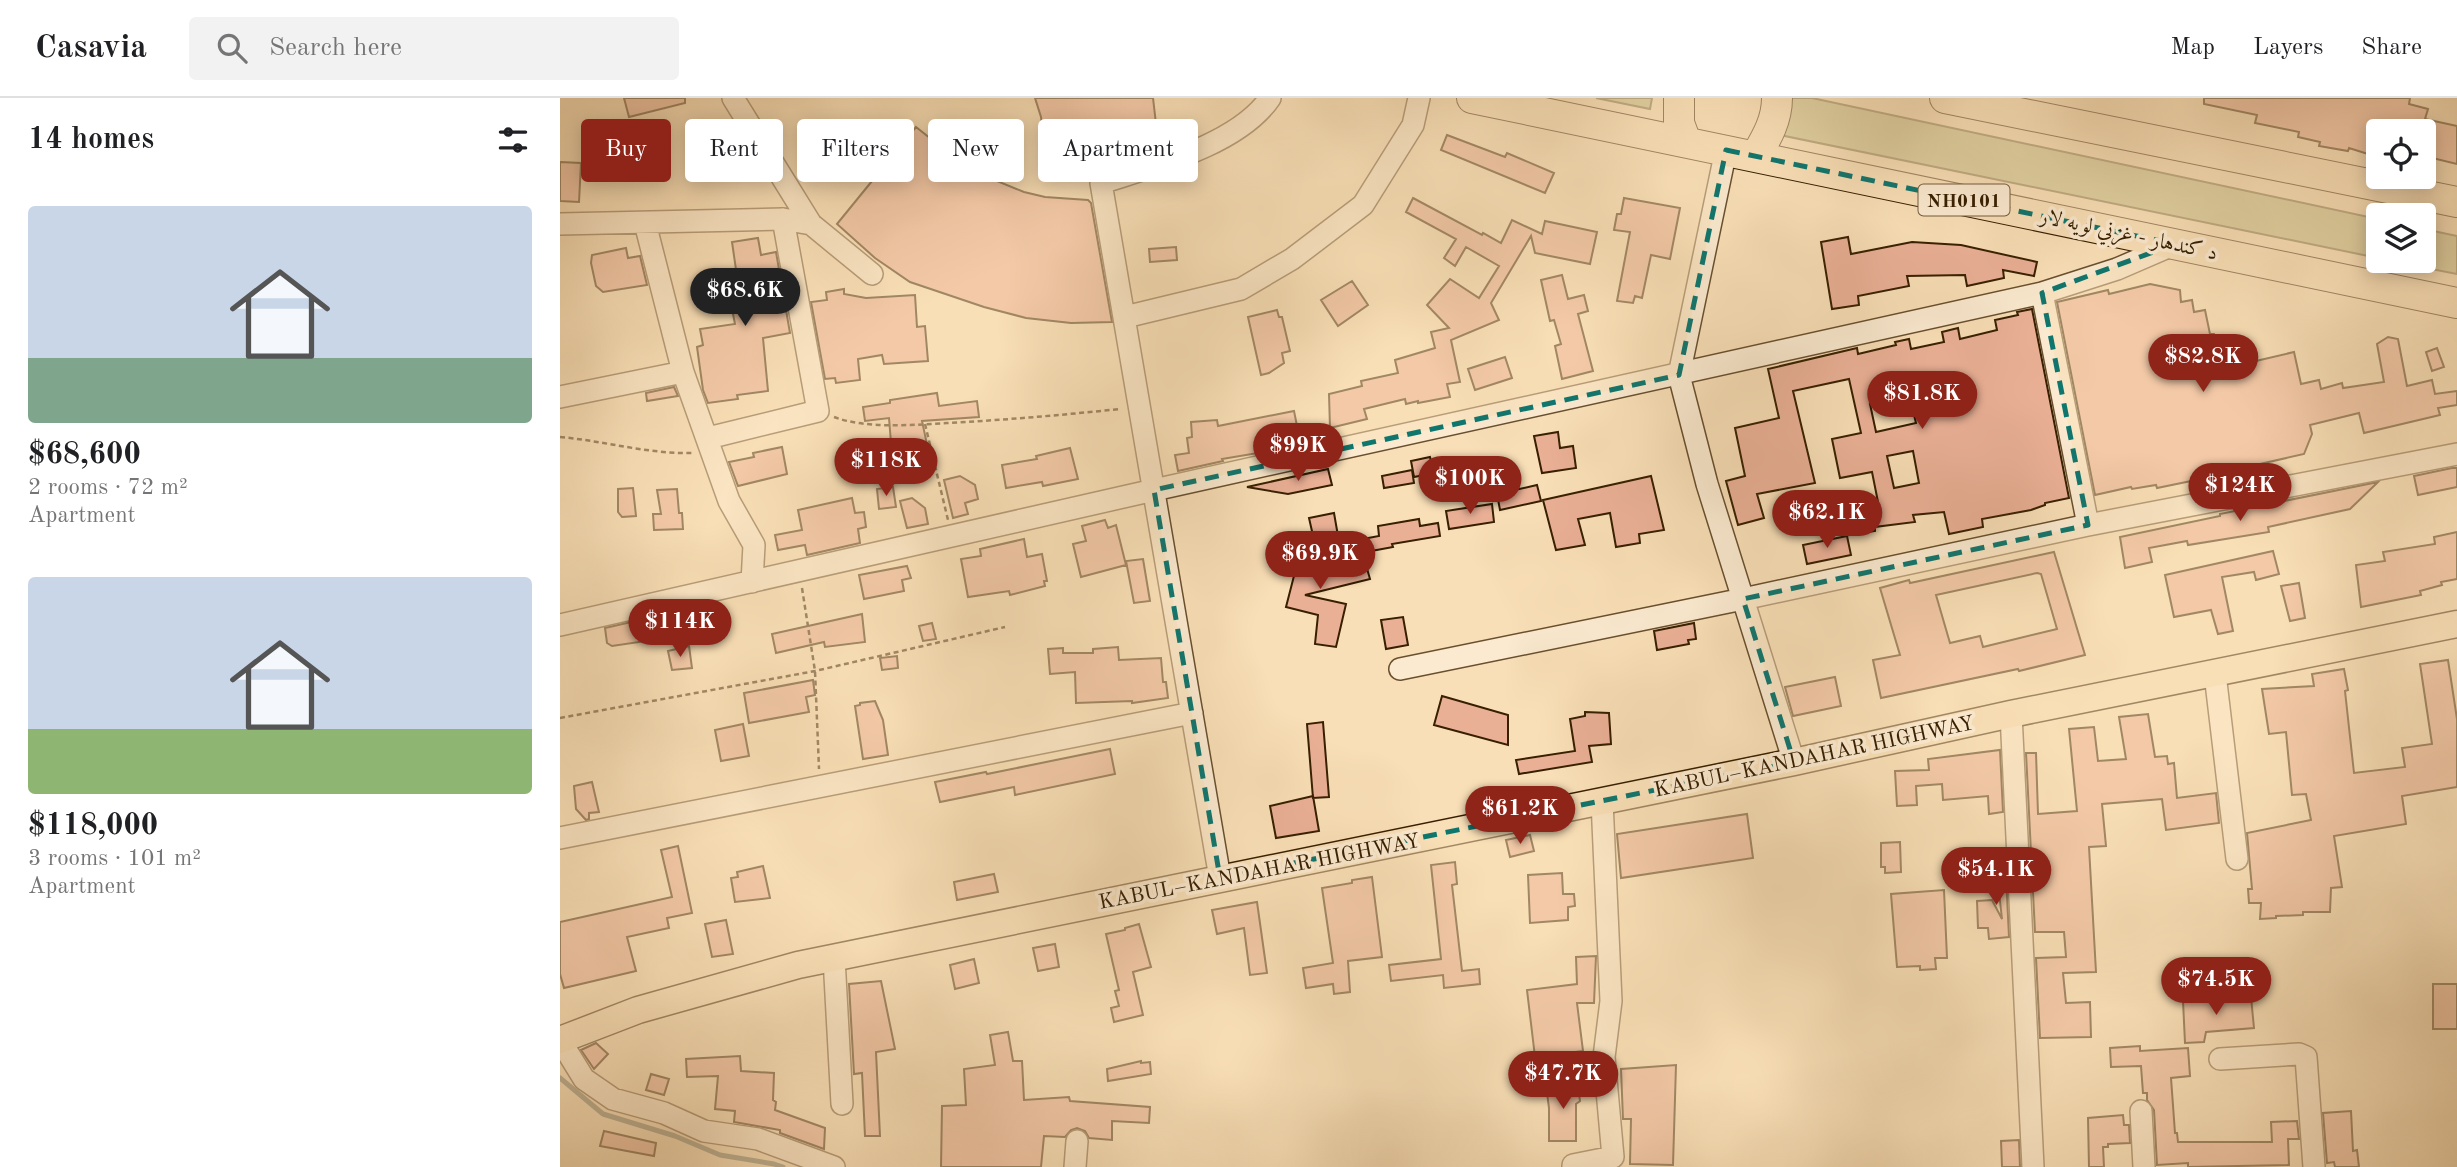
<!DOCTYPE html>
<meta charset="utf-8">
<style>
body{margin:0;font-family:"Old Standard TT",Amiri,serif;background:#f2f2f2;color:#202124;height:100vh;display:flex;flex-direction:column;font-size:26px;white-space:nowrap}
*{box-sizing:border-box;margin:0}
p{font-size:23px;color:#757577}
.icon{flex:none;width:38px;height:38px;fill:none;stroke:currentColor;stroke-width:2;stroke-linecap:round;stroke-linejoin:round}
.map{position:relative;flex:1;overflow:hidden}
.drawer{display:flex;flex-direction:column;background:#fff;width:560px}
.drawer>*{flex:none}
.hud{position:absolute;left:21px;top:21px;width:665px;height:63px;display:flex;gap:14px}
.buttons{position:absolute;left:1806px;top:21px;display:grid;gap:14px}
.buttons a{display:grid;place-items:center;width:70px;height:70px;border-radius:7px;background:#fff;box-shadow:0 4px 18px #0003;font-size:35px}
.price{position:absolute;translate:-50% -60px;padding:0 16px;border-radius:24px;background:#8f2418;color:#fff;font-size:23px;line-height:46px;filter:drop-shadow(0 2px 4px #0008)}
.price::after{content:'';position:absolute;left:50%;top:42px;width:21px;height:16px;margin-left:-10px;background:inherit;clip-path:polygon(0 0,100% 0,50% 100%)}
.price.on{background:#222;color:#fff}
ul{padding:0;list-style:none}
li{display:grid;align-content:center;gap:14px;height:371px;padding:0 28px}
li span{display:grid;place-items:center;height:217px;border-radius:7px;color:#555}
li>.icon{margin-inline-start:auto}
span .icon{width:126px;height:126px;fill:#fffc;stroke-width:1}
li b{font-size:30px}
h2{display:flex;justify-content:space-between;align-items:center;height:84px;padding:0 28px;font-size:30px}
.tag{padding:0 24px;border-radius:7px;background:#fff;box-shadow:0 4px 18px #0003;font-size:24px;line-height:63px}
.tag.on{background:#8f2418;color:#fff}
header{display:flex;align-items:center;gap:42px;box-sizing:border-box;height:98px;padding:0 35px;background:#fff;border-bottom:2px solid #e0e0e0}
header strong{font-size:33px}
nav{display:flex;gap:38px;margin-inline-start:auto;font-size:24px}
.search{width:490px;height:63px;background:#f2f2f2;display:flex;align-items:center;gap:18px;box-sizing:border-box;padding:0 24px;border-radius:7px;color:#757577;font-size:26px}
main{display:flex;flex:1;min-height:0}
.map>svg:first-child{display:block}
</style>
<header>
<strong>Casavia</strong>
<div class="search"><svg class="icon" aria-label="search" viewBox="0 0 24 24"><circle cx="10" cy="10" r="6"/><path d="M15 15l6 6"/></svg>Search here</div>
<nav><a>Map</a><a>Layers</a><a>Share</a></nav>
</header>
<main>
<section class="drawer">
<h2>14 homes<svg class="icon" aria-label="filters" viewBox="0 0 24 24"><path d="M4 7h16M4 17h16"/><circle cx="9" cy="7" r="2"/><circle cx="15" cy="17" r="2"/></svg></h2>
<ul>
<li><span style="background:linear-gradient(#c9d6e8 70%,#7fa58c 0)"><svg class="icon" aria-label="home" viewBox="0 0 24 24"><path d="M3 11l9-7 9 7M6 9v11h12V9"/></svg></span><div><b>$68,600</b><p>2 rooms · 72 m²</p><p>Apartment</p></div></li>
<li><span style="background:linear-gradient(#c9d6e8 70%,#8fb573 0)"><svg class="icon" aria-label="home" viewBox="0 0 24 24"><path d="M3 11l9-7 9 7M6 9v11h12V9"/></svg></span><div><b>$118,000</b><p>3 rooms · 101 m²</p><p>Apartment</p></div></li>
</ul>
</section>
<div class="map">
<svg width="1897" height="1069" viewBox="0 0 1897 1069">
<rect width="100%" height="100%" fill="#f9dfb7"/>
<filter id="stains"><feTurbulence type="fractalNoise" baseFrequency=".00286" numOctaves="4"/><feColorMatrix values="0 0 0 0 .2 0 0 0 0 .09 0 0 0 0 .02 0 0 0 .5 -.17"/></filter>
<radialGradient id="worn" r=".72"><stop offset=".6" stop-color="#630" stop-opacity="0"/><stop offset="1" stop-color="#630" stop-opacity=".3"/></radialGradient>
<path fill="#c3c08a" stroke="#7d7045" stroke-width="2" d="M1036 0H1092L1090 11Z
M1222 0H1252L1818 121V160L1215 36Z
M1864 131 1897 138V176L1830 163H1864Z"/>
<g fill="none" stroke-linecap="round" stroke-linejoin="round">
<path stroke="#757d6b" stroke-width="5" d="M0 980 43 1016 115 1038 160 1057 214 1066 223 1069"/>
</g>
<path fill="#eab096" stroke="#371f00" stroke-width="2" fill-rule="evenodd" d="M64 0H125V5L69 19Z
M475 0H593L598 43 528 59H485L481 19Z
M1644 0H1850L1849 6 1868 11 1865 21 1897 28V66L1864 58V33H1818V55L1809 53 1808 56 1789 50 1788 53 1759 48 1760 44 1738 39 1739 34 1695 25 1697 17 1644 6Z
M356 29 410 72 464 94 485 99 528 102 531 105 552 224 511 225 466 220 424 209 350 184 315 160 277 126Z
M887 37 945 59 947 55 994 75 985 95 881 52Z
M0 64 21 65 19 104 0 103Z
M853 100 922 137 923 135 941 145 952 122 982 136 985 123 1037 134 1030 166 975 155 971 138 931 205 939 222 891 242 900 284 887 286 890 299 858 305V303L846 306 845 301 804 311 807 321 770 330 769 296 802 288 801 283 838 275 835 262 875 250 871 234 889 230 867 207 890 181 919 200 939 168 906 149 895 168 884 160 896 141 846 114Z
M1064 100 1120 110 1110 161 1091 157 1082 200 1075 198 1073 205 1057 203 1070 134 1054 132 1057 116H1061Z
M1288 139 1291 156 1352 144 1401 147 1477 164 1474 178 1443 172 1444 180 1407 188 1405 177 1347 178 1349 188 1298 198 1299 207 1272 211 1261 144Z
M198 140 201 157 216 154 230 235 203 240 208 293 177 297 178 301 148 305 143 292 137 249 143 247 140 231 175 226 171 206H181L172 144Z
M616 149 617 162 590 164 589 151Z
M66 150 68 160 80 158 87 187 43 194 36 188 31 165 32 157Z
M1002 177 1008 201 1024 197 1028 213 1018 216 1033 273 1002 281 995 248 1001 246 994 222 990 223 981 182Z
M792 183 808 207 778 228 761 202Z
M1590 186 1620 192 1621 204 1632 202 1634 214 1645 212 1650 236H1654L1670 269 1734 254 1741 286 1759 282 1761 291 1782 285 1783 290 1824 284 1817 246 1828 239 1838 241 1847 288 1872 282 1875 296 1897 293V307L1878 310 1880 317 1804 335 1799 315 1750 327 1752 336 1744 356 1691 368 1692 373 1665 379V376L1597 390 1596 387 1572 391 1571 389 1535 397 1497 204 1548 192 1549 196Z
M284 191V196L306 200 355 197 357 229 365 228 368 263 324 266 322 257 298 261 300 282 276 285 275 280 265 281 251 204 267 202 266 194Z
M1472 211 1509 400 1485 405V407L1471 412 1422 421 1423 429 1389 436 1384 414 1353 417 1355 424 1315 429V433L1289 437 1284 410 1318 404 1312 374 1280 380 1272 341 1301 335 1289 281 1233 293 1255 385 1197 396 1204 420 1178 427 1166 383 1185 378 1175 330 1219 320 1208 271 1297 250 1298 256 1336 247 1335 244 1349 241 1351 251 1384 244 1382 234 1398 230 1400 241 1437 232 1435 222 1458 217 1457 214ZM1349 297 1356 325 1316 334 1310 306ZM1353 353 1359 385 1334 390 1327 358Z
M717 212 719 219H722L730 253 722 255 724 265 709 275 701 277 688 219Z
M1877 250 1884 269 1872 273 1866 254Z
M945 259 952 280 915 292 908 271Z
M114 289 118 298 87 303 86 295Z
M377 295 379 308 417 303 419 319 362 323 369 356 332 357 329 320 305 323 303 309 330 305V302Z
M734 313 738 333 707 340 708 342 704 343 705 351 697 352 698 355 662 361 663 363 618 373 615 357 629 355 627 340 632 339 631 324 657 322 658 328Z
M998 334 1000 350 1013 348 1016 370 982 375 974 338Z
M222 349 227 376 178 388 169 364 194 359 193 355Z
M510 350 518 381 483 388 482 384 446 390 442 367 477 361 476 358Z
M870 359 874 375 854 379 851 363Z
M1892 370H1897V389L1858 397 1854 378Z
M768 371 772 387 728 396 687 389Z
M852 372 854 385 824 390 822 378Z
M400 378 415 387 418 401 405 405 408 416 393 420 384 382Z
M1091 378 1104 432 1079 436 1080 445 1056 449 1050 415 1018 421 1025 447 996 452 983 402Z
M1818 384 1790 411 1708 429 1709 434 1628 447 1627 443 1589 450 1592 464 1565 470 1560 439 1660 418V416Z
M977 387 981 403 940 412 937 396Z
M333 389 336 409 319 411 317 391Z
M73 390 76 418 62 419 58 414V391Z
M117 391 119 415H122L123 431 94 432 93 416H101L97 392Z
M292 400 295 415 304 414 306 429 298 431 300 445 247 457 245 447 218 452 215 437 242 432 238 412Z
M352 400 365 410 368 426 347 430 340 403Z
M932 406 934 424 889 431 886 413Z
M774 415 778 438 754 442 749 420Z
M859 421 860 428 878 425 880 438 832 446 833 449 795 456 792 443 819 438 818 428Z
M545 422 548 430 556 427 566 467 521 479 513 446 526 443 522 428Z
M1897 434V481L1881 484 1882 487 1860 493 1861 497 1801 509 1796 467 1825 463 1823 454 1875 446 1874 439Z
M1287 438 1291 457 1247 466 1243 447Z
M464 441 467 459 482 456 487 483H484L485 488 450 497 449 493 408 499 401 461 421 458 420 451Z
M766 453 768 470 806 467 810 481 745 497 786 506 776 549 755 546 758 517 726 509 735 474 725 475 723 457Z
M1713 453 1719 476 1696 482 1694 474 1662 479 1673 533 1658 536 1651 512 1614 519 1605 477Z
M1494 454 1525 557 1459 573 1458 571 1321 600 1313 562 1340 557 1320 490 1349 482 1350 485ZM1477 475 1481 476 1497 531 1423 549 1420 538 1390 545 1376 497Z
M583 461 590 503 574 505 566 463Z
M347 468 351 480 342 482 344 493 304 501 299 477Z
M1739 485 1745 520 1730 523 1721 488Z
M302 516 305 544 265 549 264 544 216 555 212 536Z
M843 519 848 547 826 551 821 522Z
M80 522 86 543 52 548 47 545 45 530Z
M372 525 376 541 363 543 359 528Z
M1134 525 1136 541 1128 542 1129 546 1097 552 1094 533Z
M129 548 132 570 112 572 108 553Z
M558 549 559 562 601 560 603 584H606L608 600 572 605V603L516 605 515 574 490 576 488 551 503 550V555H533V551Z
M337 558 338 570 322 572 320 560Z
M1888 562 1897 621V689L1842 698 1846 726 1774 738 1782 789 1771 790 1770 814H1743V817L1716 818V820L1700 821 1701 805H1689L1688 791H1692L1687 735 1751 722 1746 696 1732 697 1726 634 1709 636 1702 591 1754 588 1752 576 1784 571 1788 592 1785 593 1794 675 1845 669 1842 650 1872 646 1860 566Z
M1275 579 1281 608 1233 618 1225 589Z
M253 582 255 597 246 599 249 614 189 625 184 595Z
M882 598 948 617V647L874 627Z
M315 603 323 622 328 657 303 661 295 608 300 607V605Z
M1025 614 1049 615 1051 646 1029 648 1032 664 959 676 956 662 1015 653 1010 621 1025 618Z
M1588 616 1595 659 1607 658 1608 666 1614 665 1617 700 1656 695 1659 725 1606 732 1602 701 1542 706 1546 748 1529 749 1536 874 1503 875 1506 905 1530 904 1531 939 1480 940 1476 860 1506 859 1504 834H1475L1466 655H1476L1478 716 1517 713 1509 631 1534 629 1538 663 1566 661 1559 619Z
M763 624 769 699 753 700 747 626Z
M183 626 189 658 161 663 155 632Z
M550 651 555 676 455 697 454 689 380 704 375 684 426 674 427 676Z
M1440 652 1443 714 1429 716 1428 698 1383 702 1382 686 1356 688 1357 707 1337 708 1335 673 1369 672 1368 661Z
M32 684 39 714 29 715V721L26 722 16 711 14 688Z
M753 698 759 733 716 740 710 708Z
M1187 716 1193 760 1061 780 1057 736Z
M970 737 974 753 950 759 946 742Z
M1340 744 1341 774 1325 775V769H1321V745Z
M118 748 132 815 107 820 109 830 67 839 76 873 4 890 0 876V824L112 799 101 752Z
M1445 758 1449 839 1429 841 1428 830H1418L1417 803 1432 802 1442 821 1435 759Z
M895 764 897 786 892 787 902 873 919 871 920 886 884 890 883 877 831 883 829 867 881 861 871 767Z
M203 768 210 800 175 804 171 780 178 779 177 774Z
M1002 775 1003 796H1014L1015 808 1008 809V822L970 825 968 777Z
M434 776 438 794 397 802 394 784Z
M812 779 822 859 788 863 790 894 774 896 773 886 746 890 743 870 773 865 762 790 792 785V782Z
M1384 792 1387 860H1375L1376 871 1360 872V868L1337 869 1331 796Z
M697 804 707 875 690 877 684 830 657 836 652 812Z
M166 822 173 856 152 859 145 826Z
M579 826 591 869 573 874 583 917 554 924 551 910 559 908 555 893 559 892 546 836 565 832V830Z
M495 846 499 869 478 873 473 850Z
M1036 858 1034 905H1017L1023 953 975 959 967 892 1017 886 1016 859Z
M414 861 419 885 395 891 390 867Z
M321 883 335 951 316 954 320 1038H305L302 975 294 976 289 886Z
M1873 886H1897V931H1873Z
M1691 899 1694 930 1646 934 1644 944 1625 945 1623 903 1652 901V904Z
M448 934 453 963H462L464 1002 509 999 510 1003 590 1009 589 1025 552 1023V1042L529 1040 525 1033 517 1030 511 1032 505 1039 484 1038 481 1069H381L382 1008 406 1007 404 971 435 967 430 937Z
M36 945 48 956 34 971 21 952Z
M1580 948V953L1628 950 1630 978 1611 980 1615 1035H1617L1618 1044H1712L1711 1024 1737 1023 1739 1041H1728L1729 1067 1628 1069V1065L1597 1067 1594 1012 1587 1002V995H1583L1581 968 1551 969 1550 950Z
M180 958 181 973 214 975 213 1002 216 1004 215 1012 265 1030 264 1051 220 1035V1032L174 1024 175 1013 155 1011 158 978 127 979 126 961Z
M581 963V965L590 964 591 976 548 983 547 971Z
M1116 967 1113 1067 1070 1066 1071 1021H1063L1061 971Z
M91 976 109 981 104 997 86 992Z
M1017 982 1020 1003 1016 1006V1043H989V1010L986 987Z
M1791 1013 1793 1053 1797 1052 1799 1069H1775L1774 1064 1767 1065 1763 1015Z
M1563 1017 1564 1027H1569L1570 1045 1548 1046V1049H1543L1544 1069H1529L1528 1020Z
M44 1033 96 1045 94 1058 40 1048Z
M1459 1042 1460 1069H1442L1441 1043Z"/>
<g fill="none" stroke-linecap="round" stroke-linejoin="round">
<defs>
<path id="minor" d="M173 0 251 126 312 176
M1166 52 1119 277 1147 386 1234 664
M85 125 123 274 169 403 194 447 192 484
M0 126 223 121 251 126
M1482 195 1528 427
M565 219 681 191 732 161 803 107 853 27 859 0
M0 299 123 274
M148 340 258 313 223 121
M0 527 594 392 1482 195 1557 171 1615 146
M840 571 1183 501 1528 427 1897 356
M1655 576 1677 761
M1451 616 1473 1069
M0 740 632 615
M660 780 541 85C593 68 678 47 710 0
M274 860 282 1006
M0 942 24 981 53 1001 104 1015 144 1033 198 1041 274 1069
M1660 961 1739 956 1746 959 1754 1069
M1581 1013 1584 1069
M515 1069 517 1043
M1013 1069V1067L1053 1059 1044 959 1051 903 1042 703"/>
<path id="major" d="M0 942 78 912 238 867 1234 664 1451 616 1897 526"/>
<path id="highway" d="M912 0 1897 205
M1119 0V25L1126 44
M1385 0 1897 104
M1196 58C1207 39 1217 22 1217 0"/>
</defs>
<use href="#minor" stroke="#684f2e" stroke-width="24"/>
<use href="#major" stroke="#371f00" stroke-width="29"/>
<use href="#highway" stroke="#371f00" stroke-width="32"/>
<path stroke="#371f00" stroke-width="2.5" stroke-dasharray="5 3.5" stroke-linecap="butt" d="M274 319C306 331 353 327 387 325 445 322 502 317 560 311
M365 326 388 422
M0 339C45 343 87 356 132 355
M242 490 255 573 259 671
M0 620 255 573 445 529"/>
<use href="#minor" stroke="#fbead0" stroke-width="21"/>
<use href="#major" stroke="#f9dfb7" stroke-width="26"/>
<use href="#highway" stroke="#f9dfb7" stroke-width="30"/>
</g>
<path d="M0 0H1897V1069H0ZM1166 52 1615 146 1482 195 1528 427 1183 501 1234 664 660 780 594 392 1119 277Z" fill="#f9dfb7" fill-opacity=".55" fill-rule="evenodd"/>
<path fill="none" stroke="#0f766e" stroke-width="5" stroke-dasharray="14 9" stroke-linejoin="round" d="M1166 52 1615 146 1482 195 1528 427 1183 501 1234 664 660 780 594 392 1119 277Z"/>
<g text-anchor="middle" stroke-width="7" stroke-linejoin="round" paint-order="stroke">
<rect fill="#fbead0" stroke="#725c3e" stroke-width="2" x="1358.5" y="86.5" width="91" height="31" rx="5"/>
<g font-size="19" font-weight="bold" fill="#371f00">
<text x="1404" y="109">NH0101</text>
</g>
<g font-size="21" fill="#371f00" stroke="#fbead0">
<text transform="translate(1569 136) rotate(12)" y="7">د کندهار - غزني لويه لار</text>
<text transform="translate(1254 658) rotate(-12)" y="7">KABUL–KANDAHAR HIGHWAY</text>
<text transform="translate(699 773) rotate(-11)" y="7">KABUL–KANDAHAR HIGHWAY</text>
</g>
</g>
<rect width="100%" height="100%" filter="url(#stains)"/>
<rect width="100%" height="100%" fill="url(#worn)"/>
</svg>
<div class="buttons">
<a><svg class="icon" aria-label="locate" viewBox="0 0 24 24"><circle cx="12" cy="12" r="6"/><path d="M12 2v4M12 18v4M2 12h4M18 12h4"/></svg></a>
<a><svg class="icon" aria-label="layers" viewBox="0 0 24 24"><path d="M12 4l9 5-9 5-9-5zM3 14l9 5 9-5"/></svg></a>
</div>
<b class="price on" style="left:185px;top:230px">$68.6K</b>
<b class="price" style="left:1643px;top:296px">$82.8K</b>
<b class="price" style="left:1362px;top:333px">$81.8K</b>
<b class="price" style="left:738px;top:385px">$99K</b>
<b class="price" style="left:326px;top:400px">$118K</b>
<b class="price" style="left:910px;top:418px">$100K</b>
<b class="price" style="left:1680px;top:425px">$124K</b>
<b class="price" style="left:1267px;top:452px">$62.1K</b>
<b class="price" style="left:760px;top:493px">$69.9K</b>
<b class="price" style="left:120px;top:561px">$114K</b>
<b class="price" style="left:960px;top:748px">$61.2K</b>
<b class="price" style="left:1436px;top:809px">$54.1K</b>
<b class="price" style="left:1656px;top:919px">$74.5K</b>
<b class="price" style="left:1003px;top:1013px">$47.7K</b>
<div class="hud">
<a class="tag on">Buy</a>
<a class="tag">Rent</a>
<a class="tag">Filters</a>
<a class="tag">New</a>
<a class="tag">Apartment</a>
</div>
</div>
</main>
